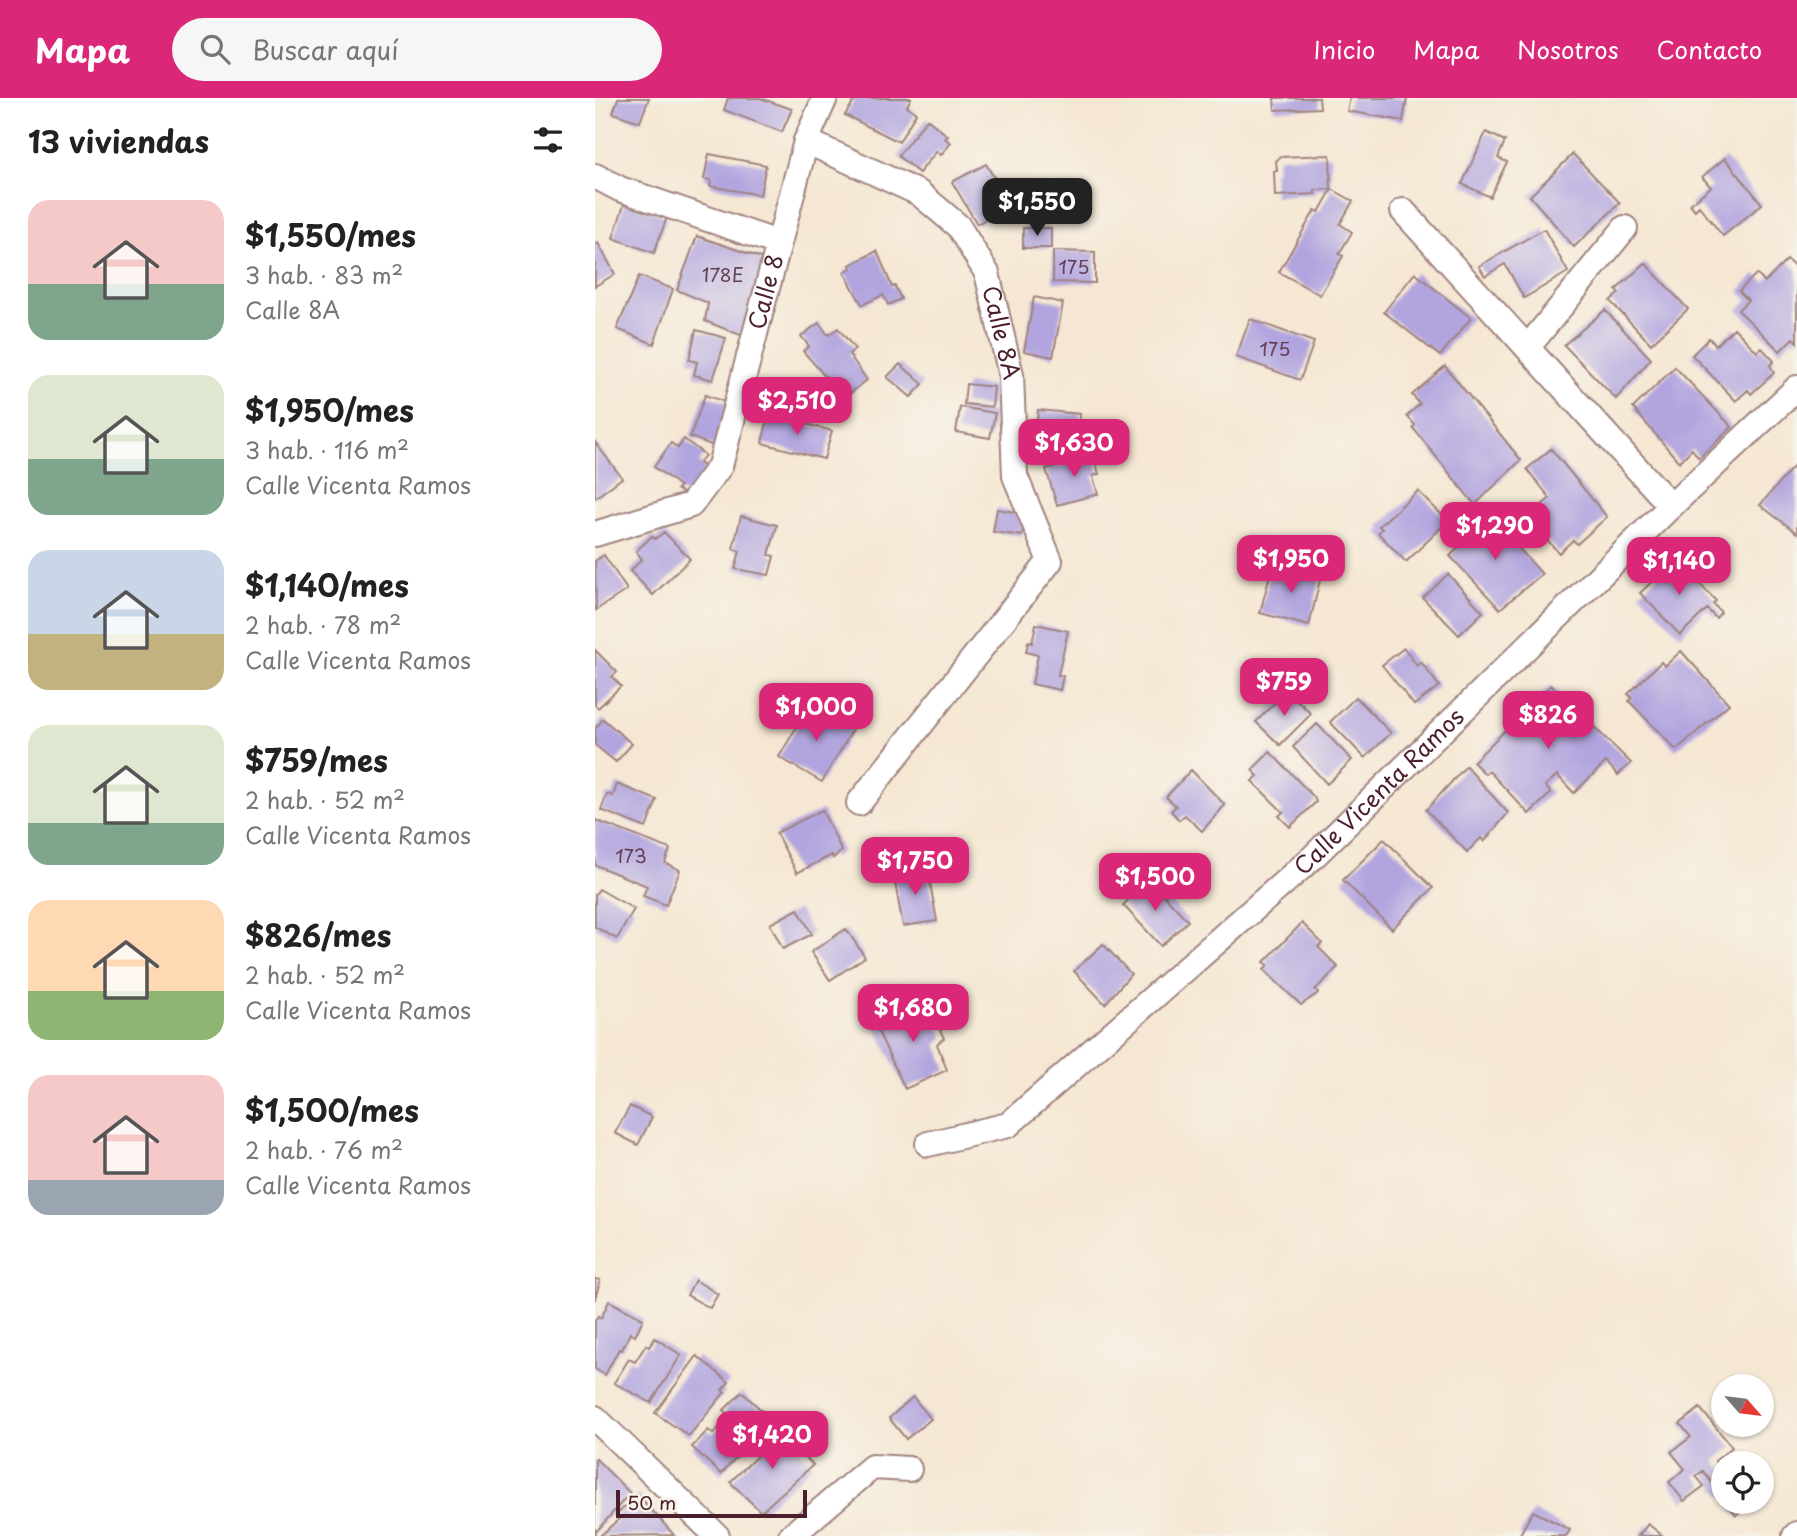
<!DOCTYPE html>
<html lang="es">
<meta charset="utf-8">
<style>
body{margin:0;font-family:"Playpen Sans",sans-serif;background:#f6f6f6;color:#222;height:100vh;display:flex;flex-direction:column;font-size:26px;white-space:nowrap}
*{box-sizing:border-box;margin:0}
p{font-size:23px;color:#767676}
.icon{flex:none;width:38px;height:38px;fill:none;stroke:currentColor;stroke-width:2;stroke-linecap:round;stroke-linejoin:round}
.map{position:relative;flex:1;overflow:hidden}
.details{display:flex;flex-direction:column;background:#fff;width:595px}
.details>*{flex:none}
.needle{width:46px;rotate:118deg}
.tools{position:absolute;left:1116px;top:1276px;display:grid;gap:14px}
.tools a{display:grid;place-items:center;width:63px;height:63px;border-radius:50%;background:#fff;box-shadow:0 2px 5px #0004;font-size:35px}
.scale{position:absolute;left:21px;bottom:18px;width:191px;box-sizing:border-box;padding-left:7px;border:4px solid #4a1f2b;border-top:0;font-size:19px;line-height:24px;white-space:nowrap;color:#4a1f2b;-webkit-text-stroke:5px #f7f3e8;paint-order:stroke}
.price{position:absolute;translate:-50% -60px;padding:0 16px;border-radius:14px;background:#db2777;color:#fff;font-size:23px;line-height:46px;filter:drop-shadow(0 2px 4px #0008)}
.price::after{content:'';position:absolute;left:50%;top:42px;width:21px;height:16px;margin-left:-10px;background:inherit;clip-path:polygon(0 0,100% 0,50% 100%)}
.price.on{background:#222;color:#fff}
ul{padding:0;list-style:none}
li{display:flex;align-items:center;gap:21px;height:175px;padding:0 28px}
li span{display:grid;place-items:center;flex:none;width:196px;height:140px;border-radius:21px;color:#555}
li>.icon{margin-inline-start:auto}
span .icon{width:84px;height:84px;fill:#fffc;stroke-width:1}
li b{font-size:30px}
h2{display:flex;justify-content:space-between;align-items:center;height:84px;padding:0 28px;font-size:30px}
header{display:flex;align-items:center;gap:42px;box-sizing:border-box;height:98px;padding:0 35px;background:#db2777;color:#fff}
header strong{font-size:33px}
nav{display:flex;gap:38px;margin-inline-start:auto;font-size:24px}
.search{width:490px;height:63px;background:#f6f6f6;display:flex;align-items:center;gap:18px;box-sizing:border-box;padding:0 24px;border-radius:38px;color:#767676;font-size:26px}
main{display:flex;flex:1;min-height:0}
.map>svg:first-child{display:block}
</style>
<header>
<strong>Mapa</strong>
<div class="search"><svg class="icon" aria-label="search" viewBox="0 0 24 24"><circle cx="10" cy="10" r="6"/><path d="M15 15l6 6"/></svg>Buscar aquí</div>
<nav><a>Inicio</a><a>Mapa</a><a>Nosotros</a><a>Contacto</a></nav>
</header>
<main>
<section class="details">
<h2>13 viviendas<svg class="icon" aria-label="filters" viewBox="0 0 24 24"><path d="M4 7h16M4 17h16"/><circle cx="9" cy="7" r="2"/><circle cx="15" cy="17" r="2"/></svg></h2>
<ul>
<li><span style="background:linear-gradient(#f6c9c9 60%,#7fa58c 0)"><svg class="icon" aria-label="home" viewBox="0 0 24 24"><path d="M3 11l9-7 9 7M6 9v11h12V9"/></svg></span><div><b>$1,550/mes</b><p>3 hab. · 83 m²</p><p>Calle 8A</p></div></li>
<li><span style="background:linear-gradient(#dfe7d0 60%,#7fa58c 0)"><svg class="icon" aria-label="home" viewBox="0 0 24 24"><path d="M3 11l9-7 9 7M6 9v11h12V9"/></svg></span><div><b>$1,950/mes</b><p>3 hab. · 116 m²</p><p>Calle Vicenta Ramos</p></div></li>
<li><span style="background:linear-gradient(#c9d6e8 60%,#c2b280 0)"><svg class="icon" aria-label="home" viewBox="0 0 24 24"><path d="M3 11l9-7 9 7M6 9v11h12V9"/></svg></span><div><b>$1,140/mes</b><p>2 hab. · 78 m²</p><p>Calle Vicenta Ramos</p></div></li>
<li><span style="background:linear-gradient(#dfe7d0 70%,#7fa58c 0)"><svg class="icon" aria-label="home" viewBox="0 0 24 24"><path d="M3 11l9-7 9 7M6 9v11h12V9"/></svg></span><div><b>$759/mes</b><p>2 hab. · 52 m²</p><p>Calle Vicenta Ramos</p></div></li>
<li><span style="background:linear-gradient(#ffd9b3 65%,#8fb573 0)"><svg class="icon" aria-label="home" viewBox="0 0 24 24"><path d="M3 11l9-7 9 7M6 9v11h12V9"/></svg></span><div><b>$826/mes</b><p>2 hab. · 52 m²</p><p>Calle Vicenta Ramos</p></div></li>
<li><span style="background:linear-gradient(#f6c9c9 75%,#9aa5b1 0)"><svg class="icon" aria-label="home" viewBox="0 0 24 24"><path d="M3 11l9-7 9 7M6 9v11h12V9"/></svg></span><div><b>$1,500/mes</b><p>2 hab. · 76 m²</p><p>Calle Vicenta Ramos</p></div></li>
</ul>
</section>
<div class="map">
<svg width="1202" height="1438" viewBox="0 0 1202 1438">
<rect width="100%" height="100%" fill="#f7f3e8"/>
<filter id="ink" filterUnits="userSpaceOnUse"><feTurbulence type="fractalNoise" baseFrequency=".0143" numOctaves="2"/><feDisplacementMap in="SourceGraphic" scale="14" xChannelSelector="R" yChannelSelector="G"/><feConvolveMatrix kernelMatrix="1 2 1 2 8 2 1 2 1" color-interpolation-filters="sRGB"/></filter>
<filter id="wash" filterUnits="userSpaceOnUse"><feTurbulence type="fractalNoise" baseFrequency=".00686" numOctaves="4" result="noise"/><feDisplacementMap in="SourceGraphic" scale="28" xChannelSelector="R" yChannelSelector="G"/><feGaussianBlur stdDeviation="1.57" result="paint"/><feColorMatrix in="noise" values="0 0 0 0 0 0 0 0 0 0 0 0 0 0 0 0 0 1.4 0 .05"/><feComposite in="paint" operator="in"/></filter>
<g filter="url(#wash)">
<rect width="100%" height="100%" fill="#f5e7d3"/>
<g id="blocks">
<path fill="#b2a5df" d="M23 0H54L45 24 18 15Z
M133 0H165L197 11 187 34 129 12Z
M252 0H316L312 8 321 15 304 44 250 17 259 3Z
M679 0H724L725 10 680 12Z
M755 0H812L808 23 752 13Z
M332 21 353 38 350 40 356 45 346 57 342 53 324 75 303 58Z
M891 34 910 43 903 60 912 64 895 99 867 86Z
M114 56 171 67 165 97 115 88 116 82 109 81Z
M978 56 1025 105 979 149 935 98Z
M735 57 736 91 720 92V96L680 98 679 73H682L681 63 685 59Z
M1130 60 1167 106 1128 138 1104 108 1100 112 1095 106 1116 89 1107 79Z
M391 66 416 108 382 126 357 84Z
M737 91 758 103 745 126 757 134 744 156 748 158 725 197 684 174 720 112 724 114Z
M30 104 72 119 59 155 18 140Z
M428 130H456V150H428Z
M949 131 973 174 929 200 910 166 890 178 884 168Z
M102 138 172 162 153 240 110 223 113 205 82 192Z
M3 145 20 176 0 188V147Z
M282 153 297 189 300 188 306 201 293 207 288 197 267 207 249 174 256 170 255 167Z
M458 153 500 154V185L458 184Z
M1192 162 1202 171V244L1198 240 1185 253 1143 212 1153 202 1144 193 1161 176 1170 184Z
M1050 165 1093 211 1056 246 1015 203 1024 195 1021 192Z
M820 175 876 220 845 258 789 214Z
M44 178 78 191 59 246 22 231Z
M439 199 468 205 458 259 429 253Z
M1010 212 1056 261 1021 301 969 247Z
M655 221 719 244 705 282 641 259Z
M224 225 233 237 243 230 260 251 254 256 272 282 239 308 226 291 235 284 208 253 214 248 206 238Z
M1139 230 1162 254 1166 249 1179 263 1175 267 1179 275 1156 296 1153 292 1141 303 1097 257 1114 240 1121 247Z
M101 232 131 240 118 282 99 277 102 264 94 262Z
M305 266 328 286 316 299 292 279Z
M850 268 926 362 880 407 818 330 820 327 812 318 825 306 817 297Z
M1080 269 1137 329 1104 360 1097 351 1084 364 1038 310Z
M371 286 399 289 397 309 369 306Z
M110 297 136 306 121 349 95 339Z
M365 309 400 315 395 340 361 334Z
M443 312 485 316 482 350 440 346Z
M174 316 237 333 229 361 167 345Z
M89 341 110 357 104 365 112 371 92 398 82 391 85 388 59 369 76 345 83 350Z
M0 344 27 380 0 400Z
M956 351 1012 419 982 446 978 442 964 455 932 420 955 400 932 371Z
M497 353 504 376 498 378 503 396 462 407 451 371 474 365 473 360Z
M1198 369 1202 372V435L1165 407Z
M823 393 853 423 811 464 783 435 787 431 784 428Z
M402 411 431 416 427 438 398 434Z
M888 411 947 476 905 511 855 458 884 430 876 421Z
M146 418 182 427 174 457 179 458 174 477 140 471 145 453 138 451Z
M69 434 95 461 58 497 35 473 47 461 41 453 57 438 60 441Z
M9 457 32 492 1 512 0 463Z
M1081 461 1121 503 1118 506 1126 514 1121 520 1112 511 1085 537 1045 495Z
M678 465 726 478 714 528 665 515Z
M853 476 888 514 864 537 828 500Z
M441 526 473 533 463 577 468 578 465 592 437 586 443 557 431 554 433 544 437 545Z
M809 550 822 568 826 564 844 588 819 607 787 567Z
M0 552 22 574 17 579 26 588 3 610 0 607Z
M1086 553 1134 606 1081 652 1034 603 1037 600 1033 596 1066 564 1070 568Z
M956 587 1036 665 1023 677 1011 664 979 695 962 677 950 688 956 695 934 716 894 673 890 676 878 664Z
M692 592 716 616 685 647 661 624Z
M761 599 796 635 770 660 735 624Z
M215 606 258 631 227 684 184 659Z
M8 621 37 646 21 664 0 647V631Z
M722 626 757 662 732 686 698 649Z
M675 654 719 699 721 704 695 729 684 718 688 714 657 683 663 678 657 672Z
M871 668 913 715 889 744 886 740 872 754 831 712Z
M596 672 630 707 607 733 590 717 584 722 576 713 581 708 571 699Z
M22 686 62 702 51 730 6 712 12 696 18 698Z
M227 712 247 753 238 760 237 757 202 775 181 735Z
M0 722 75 751 70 765 85 772 71 807 48 798 52 788 0 767Z
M789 741 838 790 797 831 748 782Z
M332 769 342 823 308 828 298 774Z
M555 782 593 823 566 848 528 807Z
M4 791 39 811 22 841 0 829V797Z
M203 811 217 836 188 851 175 826Z
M707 825 727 845 723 849 743 869 720 892 723 895 706 907 669 872 673 867 669 864Z
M251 831 270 859 235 882 216 854Z
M508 846 536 876 510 906 479 873Z
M329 901 349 940 342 946 352 972 310 991 280 927Z
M35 1008 57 1019 43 1047 20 1035Z
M0 1181 5 1182 0 1202Z
M100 1182 123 1196 115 1210 92 1197Z
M14 1203 48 1221 40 1238 35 1235 27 1252 24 1251 10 1277 0 1271V1223L3 1218 6 1220Z
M60 1240 86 1257 56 1305 19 1285 34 1261 40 1264 51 1247 54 1249Z
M102 1258 134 1284 127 1292 130 1294 94 1338 60 1315Z
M147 1294 181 1326 163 1345 160 1343 149 1355 147 1353 126 1376 97 1349 113 1332 118 1336 135 1319 129 1312Z
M318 1299 336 1321 311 1341 294 1320Z
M1105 1310 1137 1349 1120 1363 1129 1373V1401L1108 1373 1101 1378 1109 1388 1089 1403 1074 1384 1090 1371 1076 1354 1096 1339 1085 1326Z
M195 1326 199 1330 191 1337 218 1367 166 1414 135 1384Z
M1 1361 35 1395 0 1435V1362Z
M43 1397 79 1437 5 1438 24 1421 21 1417Z
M1131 1404H1157L1141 1417Z
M938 1413 975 1432 971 1438H924Z
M1053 1426 1068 1438H1043Z"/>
</g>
</g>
<g filter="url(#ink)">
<use href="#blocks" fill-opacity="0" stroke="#a0837f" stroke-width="2"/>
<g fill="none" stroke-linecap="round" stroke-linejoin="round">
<defs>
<g id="minor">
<path id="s1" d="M211 43 324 95 363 128 392 175 416 277 420 378 455 463 264 705"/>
<path d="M0 78 25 91 183 145"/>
<path d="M808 113 1076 408"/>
<path d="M933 249 1030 130"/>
<path id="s2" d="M0 436 96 407 125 368 211 43 230 0"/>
<path id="s3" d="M333 1046 413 1027 717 760 1076 408 1202 290"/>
<path d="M0 1320 122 1438"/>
<path d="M196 1438 277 1369 314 1371"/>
<path d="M1200 1438 1202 1436"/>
</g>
</defs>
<use href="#minor" stroke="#a0837f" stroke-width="28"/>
<use href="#minor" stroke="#fff" stroke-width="24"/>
</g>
</g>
<g text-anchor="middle" stroke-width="6" stroke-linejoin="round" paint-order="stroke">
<g font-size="19" fill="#644058">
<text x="479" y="176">175</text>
<text x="128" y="184">178E</text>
<text x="680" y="258">175</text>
<text x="36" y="765">173</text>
</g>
<g font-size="23" fill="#4a1f2b" stroke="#f7f3e8">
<text dy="8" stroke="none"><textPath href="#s2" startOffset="329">Calle 8</textPath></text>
<text dy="8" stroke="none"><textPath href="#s1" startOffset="292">Calle 8A</textPath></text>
<text dy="8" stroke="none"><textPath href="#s3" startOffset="581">Calle Vicenta Ramos</textPath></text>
</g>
</g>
</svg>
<div class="tools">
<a><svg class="needle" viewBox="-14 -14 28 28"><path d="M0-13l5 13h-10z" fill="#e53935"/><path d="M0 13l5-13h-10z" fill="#767676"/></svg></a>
<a><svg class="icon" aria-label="locate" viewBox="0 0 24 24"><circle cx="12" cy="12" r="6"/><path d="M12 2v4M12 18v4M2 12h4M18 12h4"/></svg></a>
</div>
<div class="scale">50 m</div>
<b class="price on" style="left:442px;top:140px">$1,550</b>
<b class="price" style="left:202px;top:339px">$2,510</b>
<b class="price" style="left:479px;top:381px">$1,630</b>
<b class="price" style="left:900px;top:464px">$1,290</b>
<b class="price" style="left:696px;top:497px">$1,950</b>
<b class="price" style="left:1084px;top:499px">$1,140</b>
<b class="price" style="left:689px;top:620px">$759</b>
<b class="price" style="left:221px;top:645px">$1,000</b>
<b class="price" style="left:953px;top:653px">$826</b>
<b class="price" style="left:320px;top:799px">$1,750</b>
<b class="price" style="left:560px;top:815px">$1,500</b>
<b class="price" style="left:318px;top:946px">$1,680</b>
<b class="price" style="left:177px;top:1373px">$1,420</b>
</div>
</main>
